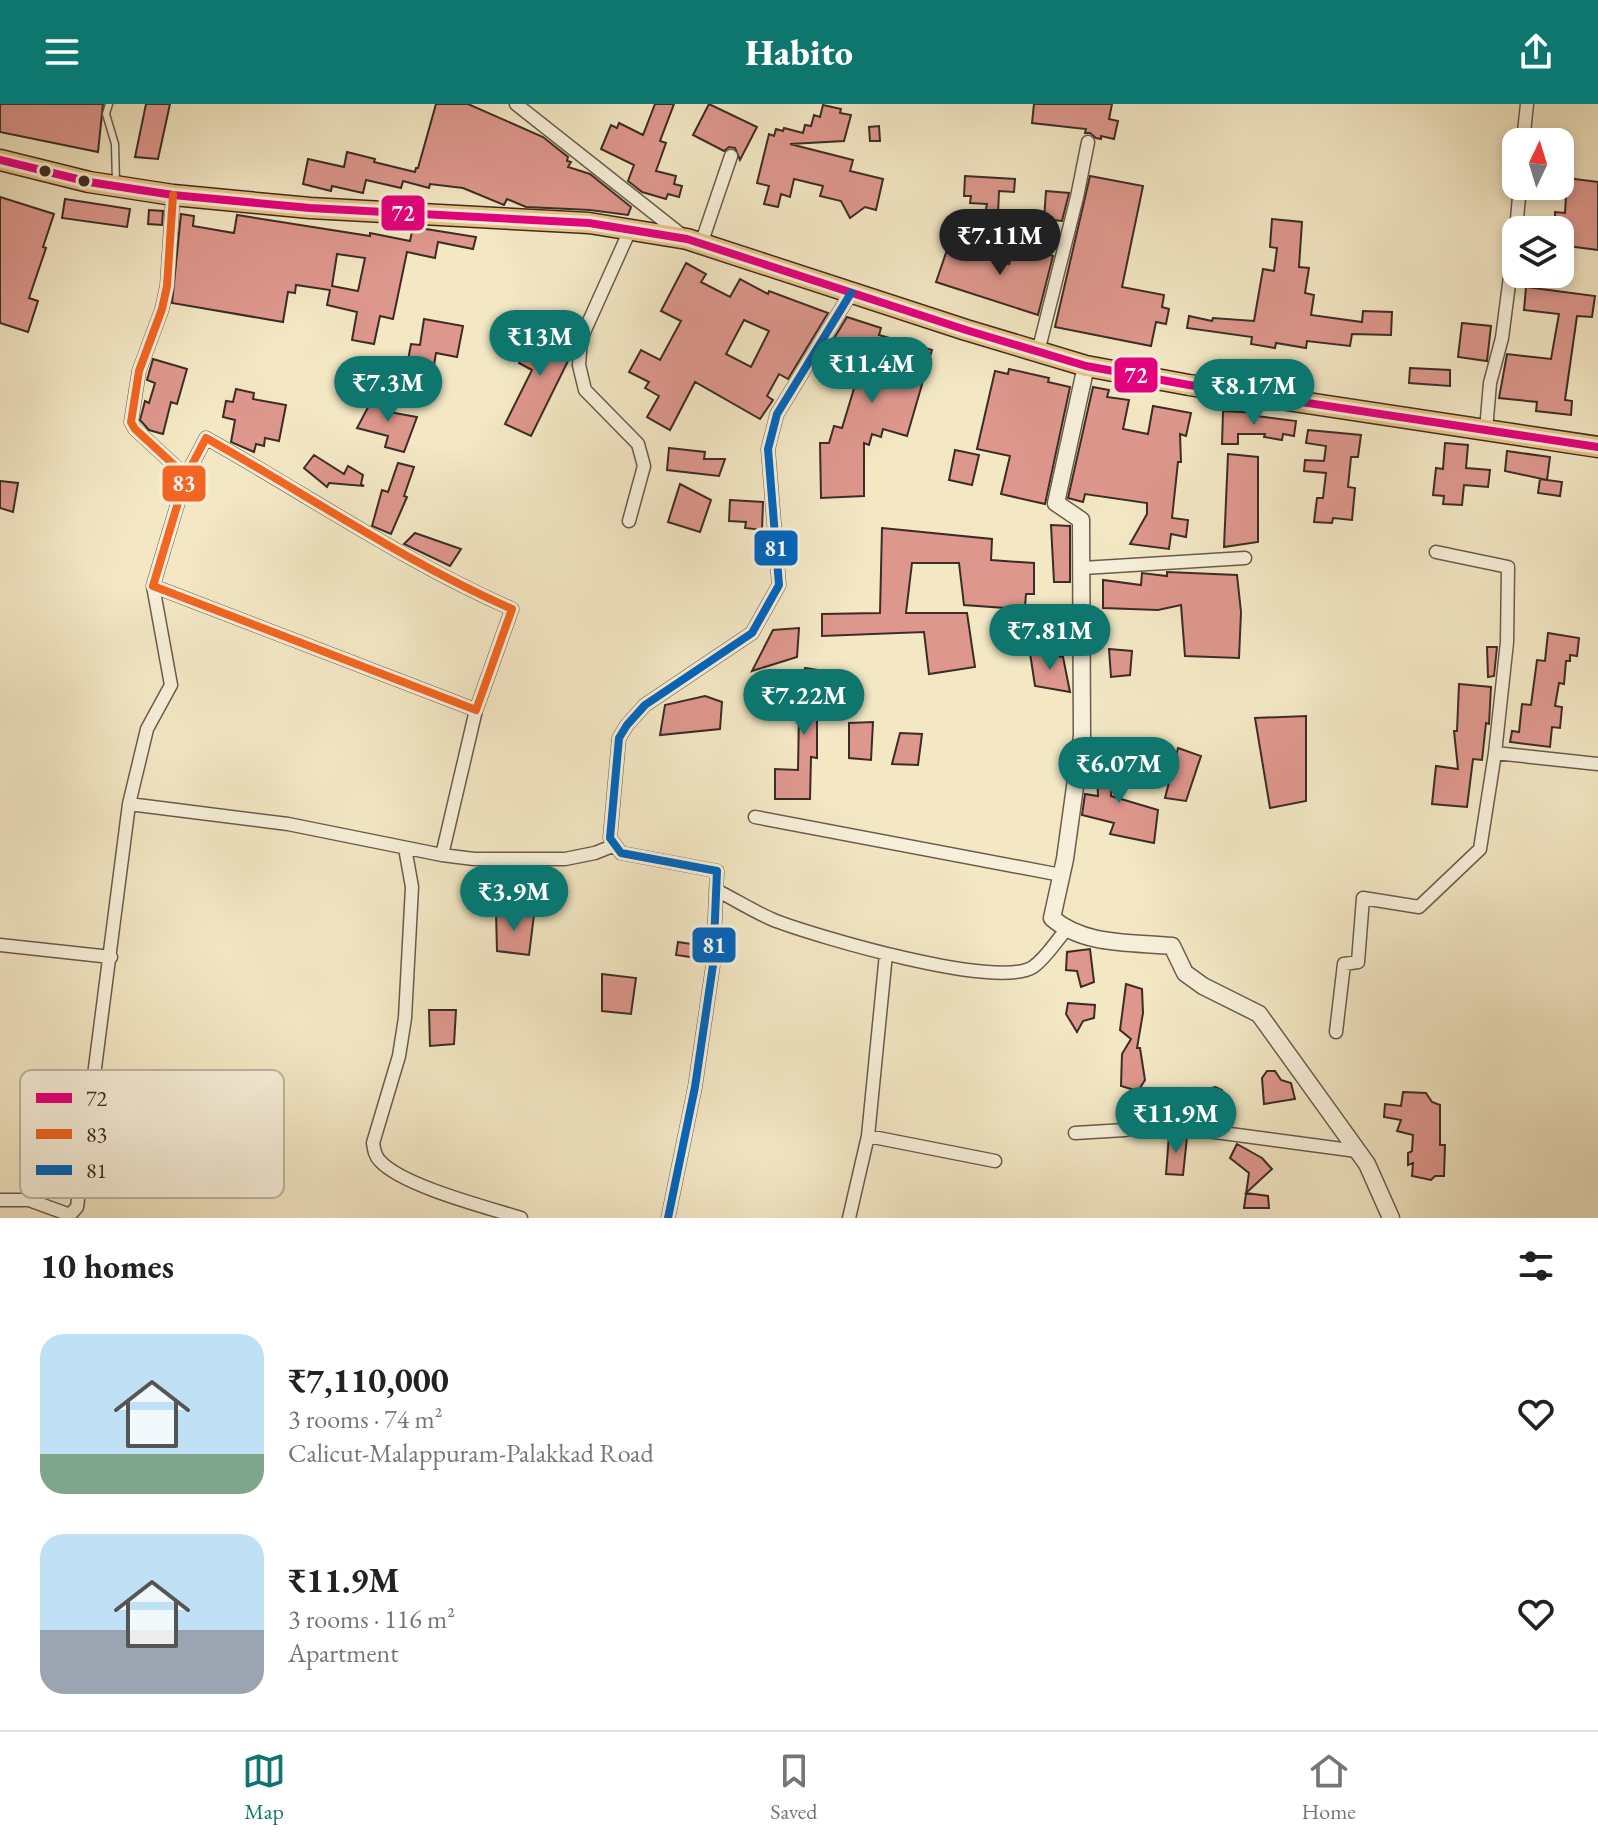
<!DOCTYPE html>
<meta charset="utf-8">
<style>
body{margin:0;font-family:"EB Garamond",serif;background:#f6f6f6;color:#222;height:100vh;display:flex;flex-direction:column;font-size:30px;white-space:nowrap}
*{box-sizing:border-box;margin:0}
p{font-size:26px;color:#767676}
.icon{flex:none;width:44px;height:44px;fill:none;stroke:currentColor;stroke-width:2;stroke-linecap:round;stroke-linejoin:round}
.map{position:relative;height:1114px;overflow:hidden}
.side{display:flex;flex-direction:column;background:#fff;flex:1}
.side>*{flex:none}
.needle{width:52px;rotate:4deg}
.tools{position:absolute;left:1502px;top:24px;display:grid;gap:16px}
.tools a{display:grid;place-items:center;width:72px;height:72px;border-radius:16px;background:#fff;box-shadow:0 4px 12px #0003;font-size:40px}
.price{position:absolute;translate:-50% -68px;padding:0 18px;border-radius:28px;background:#0f766e;color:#fff;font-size:26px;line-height:52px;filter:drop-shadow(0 2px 4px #0008)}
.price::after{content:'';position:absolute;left:50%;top:48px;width:24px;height:18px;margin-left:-12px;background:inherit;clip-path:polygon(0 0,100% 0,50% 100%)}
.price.active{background:#222;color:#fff}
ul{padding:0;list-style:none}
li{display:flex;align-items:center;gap:24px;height:200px;padding:0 40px}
li span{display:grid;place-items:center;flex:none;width:224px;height:160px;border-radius:24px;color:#555}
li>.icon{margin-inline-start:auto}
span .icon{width:96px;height:96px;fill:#fffc;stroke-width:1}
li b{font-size:34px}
h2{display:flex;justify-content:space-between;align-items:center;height:96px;padding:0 40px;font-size:34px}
header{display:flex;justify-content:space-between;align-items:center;height:104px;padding:0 40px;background:#0f766e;color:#fff;font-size:36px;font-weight:800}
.tabs{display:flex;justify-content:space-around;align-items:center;height:112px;border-top:2px solid #e0e0e0;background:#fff;font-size:22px;color:#767676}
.tabs a{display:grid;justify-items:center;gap:4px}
.tabs .active{color:#0f766e}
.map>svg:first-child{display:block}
</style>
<header><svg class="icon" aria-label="menu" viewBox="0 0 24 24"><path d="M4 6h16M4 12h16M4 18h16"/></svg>Habito<svg class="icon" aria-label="share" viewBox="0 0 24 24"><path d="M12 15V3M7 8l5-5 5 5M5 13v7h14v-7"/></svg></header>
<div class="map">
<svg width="1598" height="1114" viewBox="0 0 1598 1114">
<rect width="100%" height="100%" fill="#f3e7c4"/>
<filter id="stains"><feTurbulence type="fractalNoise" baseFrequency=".0025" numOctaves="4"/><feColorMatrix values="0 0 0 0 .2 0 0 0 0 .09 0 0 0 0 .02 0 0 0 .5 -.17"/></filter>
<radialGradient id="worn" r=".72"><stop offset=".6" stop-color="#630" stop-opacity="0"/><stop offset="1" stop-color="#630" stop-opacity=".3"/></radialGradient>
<path fill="#de978d" stroke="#3d2c25" stroke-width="2" fill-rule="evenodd" d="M0 0H103L98 48 0 28Z
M146 0H170L158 55 135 53Z
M436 0H468L543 33 568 53 567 57 571 58 568 63 590 70 631 103 628 111 590 106 526 103 507 95 504 101 463 84 430 80 429 84 403 77 401 84 366 76 363 89 332 82 331 87 303 80 308 55 344 63 347 48 375 55 374 58 415 68 416 64H418Z
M655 0H674L660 37 666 39 656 67 676 72 674 80 682 82 679 93 668 90 666 95 642 88 628 77 634 61 601 45 611 21 617 24 619 19 643 31Z
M709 0 757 23 740 56 735 44 729 43 724 47 693 31Z
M1034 0H1112L1109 15 1118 17 1114 35 1101 32V35L1096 34 1090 29H1085L1086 25 1032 19Z
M823 1 841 5 840 9 851 11 844 37 790 40 853 56 850 67 883 75 876 106 865 103 850 114 841 97 820 92 823 82 794 75 790 93 781 90 778 103 764 100 769 82 757 79 769 30 774 32 776 25 783 27 784 24 803 29 805 21 811 22 814 11 820 13Z
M879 22 880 37H870L869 23Z
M965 72 1015 75 1014 88 999 87 998 110 1011 113 1006 134 981 129 987 100 970 99 971 92H964Z
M1090 72 1143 82 1122 183 1164 191 1162 203 1169 205 1166 220 1156 218 1151 242 1055 223Z
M1567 74 1598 78V146L1560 141V126H1555V108L1565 109Z
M1046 87 1069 89 1062 117 1044 115Z
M0 93 54 110 43 143 46 144 29 194 38 197 28 228 0 219Z
M65 95 130 105 127 123 62 114Z
M149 106 163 107 162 121 148 120Z
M181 110 194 112 193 122 234 129 237 111 370 132V129L410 137 413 123 476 133 473 145 438 138 435 154 407 148 393 215 380 212 374 240 352 236 357 208 327 201 330 186 296 181 295 189 288 188 283 218 172 199ZM337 150 365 154 358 187 332 182Z
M1272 115 1302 118 1299 163 1309 164 1305 189 1314 191 1311 211 1362 218 1363 207 1392 208 1391 231 1352 230 1350 242 1307 237 1306 244 1276 239 1275 244 1251 240 1252 233 1187 224 1189 212 1212 217 1213 214 1254 217 1263 165 1274 167 1277 144 1270 143Z
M1015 140 1053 152 1038 211 936 178 947 146 974 155 976 149 1009 160Z
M686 159 706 170 701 178 730 193 740 175 768 190 769 187 828 209 788 275 779 270 767 292 773 296 760 315 695 278 670 326 647 313 659 292 645 284 649 278 629 268 641 246 660 256 681 217 661 207ZM744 216 769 227 751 263 726 250Z
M1526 183 1595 192 1592 213 1577 212 1565 296 1572 297 1571 311 1536 307 1537 298 1499 294 1507 250 1551 255 1559 210 1524 206Z
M847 213 881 224 879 231 932 246 907 332 883 325 881 333 872 330 869 341 864 339V392L821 394 820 339H829L834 322 842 324 866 245 833 236Z
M424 215 463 222 457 253 436 249 434 261 427 260 424 279 387 272 391 253 408 256 411 240 420 241Z
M1462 219 1491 222 1487 257 1458 253Z
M538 221 572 237 571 251 531 332 505 320 532 266 519 259Z
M153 255 187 265 177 300 171 298 163 330 149 326 140 316 145 297 149 299 155 279 147 276Z
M1410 264 1450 266V282L1409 279Z
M1009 265 1049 274 1048 278 1070 283 1045 400 1001 390 1010 352 977 345 995 267 1008 270Z
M1093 283 1109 286 1107 293 1129 296 1123 325 1148 330 1153 302 1191 309 1186 332 1180 330 1181 358H1178L1172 414 1188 416 1186 433 1171 430 1169 445 1130 440 1147 410V399L1085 390 1083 398 1068 394Z
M236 285 254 289 253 295 286 301 279 337 265 334 264 342 256 340 254 348 231 338 235 316 223 313 226 297 233 298Z
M374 292 392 300 389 308 417 313 404 348 385 343 388 332 357 324Z
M1223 307 1257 309V312L1296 317 1294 332 1283 330 1282 336 1264 333 1265 330H1238V340H1222Z
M1308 326 1361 331 1358 353H1351L1348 383 1355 384 1352 416 1333 414 1332 419 1314 418 1317 394H1323L1326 369 1304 367 1305 356 1324 357 1326 342 1306 339Z
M1445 339 1468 341 1466 364 1490 366 1488 383 1464 381 1462 401 1443 400 1444 392 1433 391 1436 364 1443 365Z
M669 344 705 348 704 355H725L719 372 667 366Z
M955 346 979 351 972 381 949 376Z
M1507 347 1550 353 1547 376 1505 367Z
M1228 350 1258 353V438L1224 443Z
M314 351 344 370 348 362 363 371 361 380 364 382 329 379 327 383 304 364Z
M398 359 414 363 404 392 407 393 391 430 372 422 382 386 388 388Z
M1540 375 1562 378 1560 392 1538 389Z
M0 377 18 379 13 408 0 404Z
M680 380 711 396 700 428 668 418Z
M730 396 763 398 762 426 745 424 746 418 729 417Z
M1051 421 1070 422V478H1054Z
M882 424 992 435 991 456 1034 459V490H1026L1022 542 1004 543 1005 504 964 501 959 459H912L906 509H967L975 563 929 570 924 528 822 532V510L880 509Z
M415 429 461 445 450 462 404 440Z
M1167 468 1237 471 1241 508 1239 554 1185 552 1181 501 1158 506 1103 504V476L1141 481 1142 469 1167 472Z
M799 524 797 553 752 567 773 526Z
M1548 529 1579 534 1577 552 1570 551V557H1566L1564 580 1559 579 1555 602 1562 603 1560 624 1552 623 1550 643 1510 638 1512 627 1519 628 1522 600 1531 601 1537 556 1545 557Z
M1487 543H1497L1494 572 1488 573Z
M1109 545 1132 547 1130 571 1111 573Z
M1030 549 1063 553 1070 588 1035 582Z
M805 564 831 568 817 615V654L811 653 810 695H775V665L798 666 799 609H792Z
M1459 580 1491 583 1489 620 1486 619 1482 656 1473 655 1467 703 1432 700 1436 662 1458 665 1454 627H1457Z
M705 592 722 598 720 625 660 631 665 601Z
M1306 612V697L1270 704 1255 614Z
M873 618 871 656 849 654V619Z
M900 629 922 630 918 661 892 660Z
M1096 642 1114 646 1111 692 1158 706 1154 739 1110 730 1114 719 1082 711 1085 690 1098 692Z
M1178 644 1201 652 1186 697 1165 694Z
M496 808 534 811 529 851 497 847Z
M678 838 705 842 704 855 676 851Z
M1090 845 1094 878 1081 883 1077 867 1066 866 1067 848Z
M602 870 636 874 631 910 602 907Z
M1126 880 1142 885 1143 909 1137 944H1140L1145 976 1138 987 1121 982 1122 950 1131 935 1120 926Z
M1068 899 1095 901 1094 914 1083 917 1077 928 1066 910Z
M429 906H456L454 940 430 942Z
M1267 967H1275L1281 976 1291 979 1295 995 1264 1000 1262 974Z
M1215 983 1222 986 1224 992 1223 1004 1217 1006 1208 999V985Z
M1403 988 1426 989 1432 998 1440 1001V1041H1445L1444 1072H1435L1431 1076 1412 1072 1413 1059 1408 1061V1049L1412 1047 1413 1031 1397 1027 1401 1016 1384 1013 1385 1000 1401 1002Z
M1169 1031 1187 1033 1183 1071 1166 1070Z
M1237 1040 1262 1054 1272 1065 1246 1089 1268 1092 1269 1104H1244L1249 1069 1230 1054Z"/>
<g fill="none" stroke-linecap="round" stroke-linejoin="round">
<defs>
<path id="service" d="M109 0 106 10 115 40 116 79"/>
<path id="minor" d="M516 0 683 132
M1523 38 1527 0
M173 91 167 182 162 205 139 267 131 318 135 325 186 372 153 482 476 606 512 505C405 458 308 391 206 334L186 372
M1516 126 1520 82
M701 140 731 52
M1038 248 1077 93 1088 38
M1486 326 1490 279 1502 234 1516 126
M629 417 644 362 638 340 585 286 579 261 581 235 630 126
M1436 448 1508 463 1507 538 1495 649 1598 660
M1083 464 1245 454
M153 482 171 581 147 625 129 700 288 720 442 751 474 755H565L595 749 615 741
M755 713 1061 771
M405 744 412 783 405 914 399 952 373 1039C374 1046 375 1052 380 1057 403 1082 486 1103 521 1114
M442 751 476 606
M716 786C736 796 756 809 776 817 819 833 997 886 1033 863 1046 854 1056 837 1066 826
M0 841 111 853
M1336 928 1344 860 1358 858 1363 794 1419 803 1480 745 1495 649
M1075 1029 1125 1026 1155 1020 1357 1047
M868 1032 995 1057
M0 1096H29L70 1111 77 1103 129 700
M668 1114 695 983 713 861 717 767 621 749 610 734 618 645 619 634 627 621 645 601 752 529 779 481 768 345 777 310 851 189
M849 1114 868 1032 886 850"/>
<path id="tertiary" d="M1086 262 1056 399 1081 416 1082 632 1065 755 1052 814C1084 842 1132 838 1172 842L1185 869 1203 882 1259 910 1367 1060 1391 1114"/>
<path id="trunk" d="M0 56 89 78 173 91 310 104 589 119 687 135 966 226 1086 262 1189 281 1598 343"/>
</defs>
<use href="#service" stroke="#6a5b4d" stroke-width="9"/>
<use href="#minor" stroke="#6a5b4d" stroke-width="15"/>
<use href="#tertiary" stroke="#6a5b4d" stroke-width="19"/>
<use href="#trunk" stroke="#3d2c25" stroke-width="23"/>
<use href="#service" stroke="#f7efd9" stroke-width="6"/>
<use href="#minor" stroke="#f7efd9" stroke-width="12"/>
<use href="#tertiary" stroke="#f7efd9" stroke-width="16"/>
<use href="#trunk" stroke="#eac482" stroke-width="20"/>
<defs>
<path id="bus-1" d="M0 56 89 78 173 91 310 104 589 119 687 135 966 226 1086 262 1189 281 1598 343"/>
<path id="bus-2" d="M173 91 167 182 162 205 139 267 131 318 135 325 186 372 153 482 476 606 512 505C405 458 308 391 206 334L186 372"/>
<path id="bus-3" d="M668 1114 695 983 713 861 717 767 621 749 610 734 618 645 619 634 627 621 645 601 752 529 779 481 768 345 777 310 851 189"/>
</defs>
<use href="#bus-1" stroke="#f7efd9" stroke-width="14"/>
<use href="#bus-2" stroke="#f7efd9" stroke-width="14"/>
<use href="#bus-3" stroke="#f7efd9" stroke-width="14"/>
<use href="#bus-1" stroke="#e5007d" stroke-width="8"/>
<use href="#bus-2" stroke="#f26522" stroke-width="8"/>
<use href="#bus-3" stroke="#0065bd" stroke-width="8"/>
</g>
<g fill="#3d2c25" stroke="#f7efd9" stroke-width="3">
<circle cx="45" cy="67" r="7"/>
<circle cx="84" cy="77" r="7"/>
</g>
<rect x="20" y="966" width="264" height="128" rx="12" fill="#f7efd9" stroke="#bfb4a3" stroke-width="2"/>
<rect x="36" y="989" width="36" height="10" fill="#e5007d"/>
<rect x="36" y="1025" width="36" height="10" fill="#f26522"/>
<rect x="36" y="1061" width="36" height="10" fill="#0065bd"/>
<g font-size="22" fill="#3d2c25">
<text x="86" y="1002">72</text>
<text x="86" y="1038">83</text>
<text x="86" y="1074">81</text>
</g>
<g stroke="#f7efd9" stroke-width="3">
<rect x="380" y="90" width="46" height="38" rx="8" fill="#e5007d"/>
<rect x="1113" y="252" width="46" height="38" rx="8" fill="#e5007d"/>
<rect x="161" y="360" width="46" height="39" rx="8" fill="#f26522"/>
<rect x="753" y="425" width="46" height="38" rx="8" fill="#0065bd"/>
<rect x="691" y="822" width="46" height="38" rx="8" fill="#0065bd"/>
</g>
<g font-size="22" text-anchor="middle" font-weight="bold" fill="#fff">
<text x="403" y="117">72</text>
<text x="1136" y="279">72</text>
<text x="184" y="387">83</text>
<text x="776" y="452">81</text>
<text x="714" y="849">81</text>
</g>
<rect width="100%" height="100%" filter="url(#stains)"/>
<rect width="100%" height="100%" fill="url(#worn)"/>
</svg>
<div class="tools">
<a><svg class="needle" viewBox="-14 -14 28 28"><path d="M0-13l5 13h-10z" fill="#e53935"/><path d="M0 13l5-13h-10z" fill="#767676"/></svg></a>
<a><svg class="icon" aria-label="layers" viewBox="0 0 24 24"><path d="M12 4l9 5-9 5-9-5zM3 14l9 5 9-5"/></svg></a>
</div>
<b class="price active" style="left:1000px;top:173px">₹7.11M</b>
<b class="price" style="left:540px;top:274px">₹13M</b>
<b class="price" style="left:872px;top:301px">₹11.4M</b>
<b class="price" style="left:388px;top:320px">₹7.3M</b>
<b class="price" style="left:1254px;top:323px">₹8.17M</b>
<b class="price" style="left:1050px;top:568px">₹7.81M</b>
<b class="price" style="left:804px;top:633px">₹7.22M</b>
<b class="price" style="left:1119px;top:701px">₹6.07M</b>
<b class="price" style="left:514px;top:829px">₹3.9M</b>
<b class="price" style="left:1176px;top:1051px">₹11.9M</b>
</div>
<section class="side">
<h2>10 homes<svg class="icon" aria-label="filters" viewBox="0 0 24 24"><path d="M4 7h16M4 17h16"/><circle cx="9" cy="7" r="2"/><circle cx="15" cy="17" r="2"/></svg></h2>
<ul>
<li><span style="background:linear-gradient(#bfe0f5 75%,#7fa58c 0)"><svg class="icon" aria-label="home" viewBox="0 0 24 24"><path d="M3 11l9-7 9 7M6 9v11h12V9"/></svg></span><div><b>₹7,110,000</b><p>3 rooms · 74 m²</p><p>Calicut-Malappuram-Palakkad Road</p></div><svg class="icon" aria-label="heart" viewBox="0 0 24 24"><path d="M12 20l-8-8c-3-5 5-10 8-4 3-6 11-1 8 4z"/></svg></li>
<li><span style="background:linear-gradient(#bfe0f5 60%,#9aa5b1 0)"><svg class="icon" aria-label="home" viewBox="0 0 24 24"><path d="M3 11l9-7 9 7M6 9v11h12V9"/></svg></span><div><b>₹11.9M</b><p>3 rooms · 116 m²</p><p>Apartment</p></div><svg class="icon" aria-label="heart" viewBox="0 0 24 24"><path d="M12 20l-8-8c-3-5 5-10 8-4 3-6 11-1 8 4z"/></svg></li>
</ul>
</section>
<nav class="tabs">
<a class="active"><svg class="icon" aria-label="map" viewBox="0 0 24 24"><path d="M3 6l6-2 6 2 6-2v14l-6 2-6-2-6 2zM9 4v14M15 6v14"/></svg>Map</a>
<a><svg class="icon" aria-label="saved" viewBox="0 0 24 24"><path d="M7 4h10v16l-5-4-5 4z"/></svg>Saved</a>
<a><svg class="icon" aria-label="home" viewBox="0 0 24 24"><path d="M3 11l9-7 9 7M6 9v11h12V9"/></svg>Home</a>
</nav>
